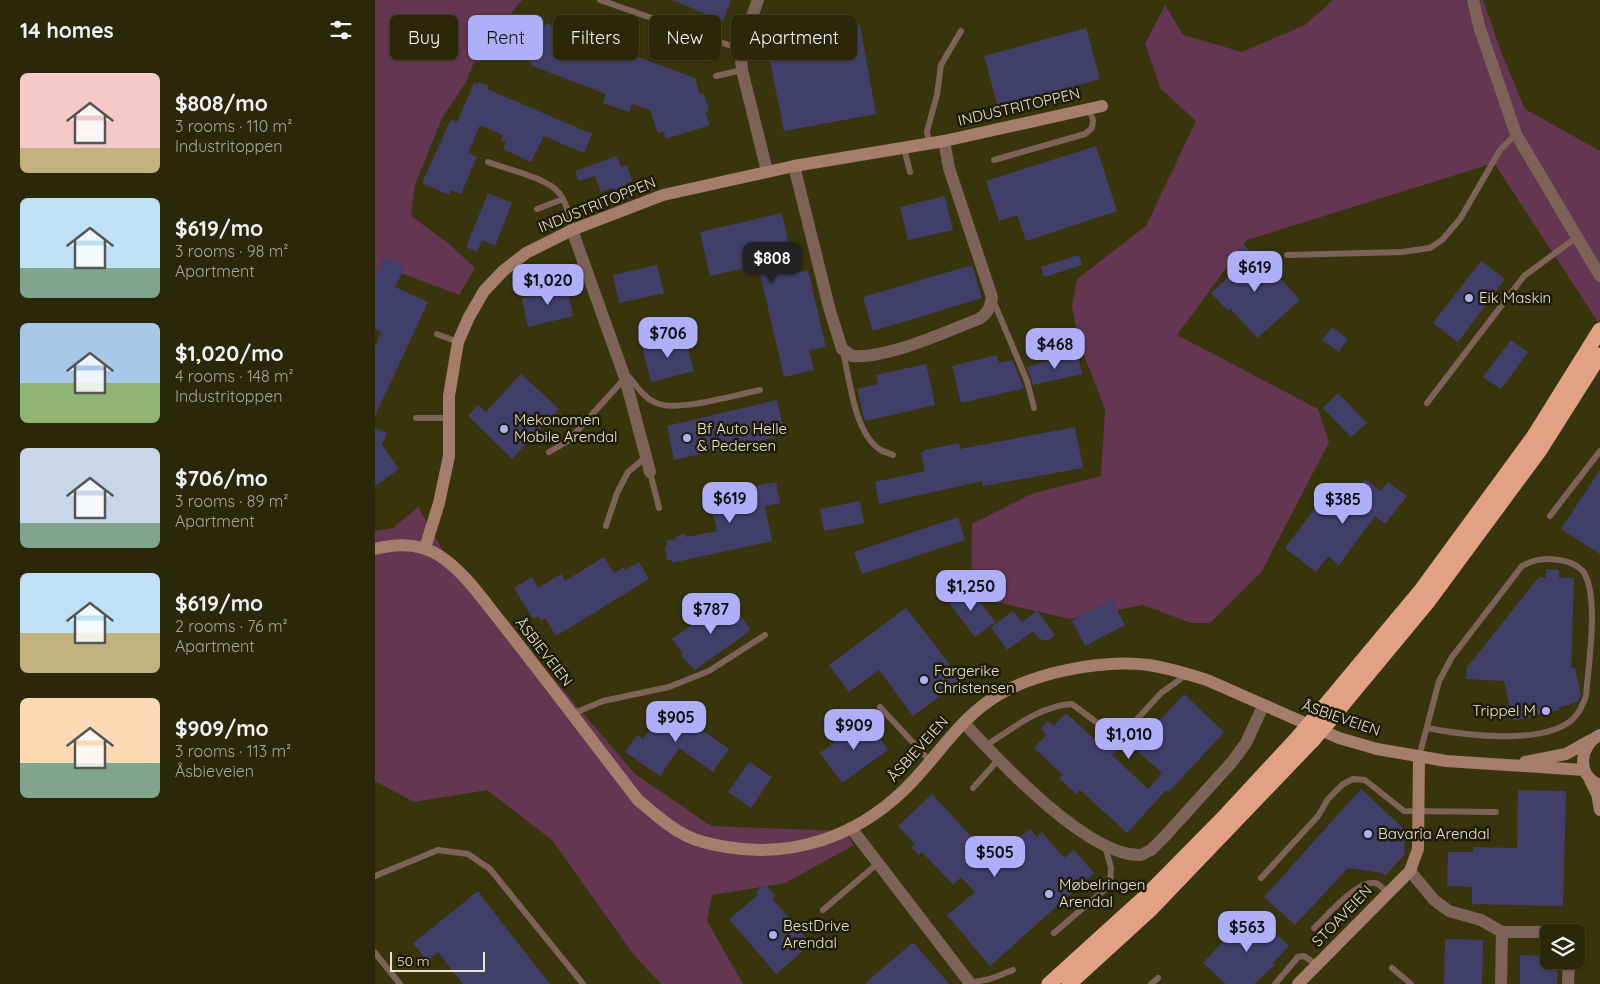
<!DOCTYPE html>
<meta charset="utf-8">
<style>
body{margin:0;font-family:Quicksand,sans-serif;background:#363417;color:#f1f3f6;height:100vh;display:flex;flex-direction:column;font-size:19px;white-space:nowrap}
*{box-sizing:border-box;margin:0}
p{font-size:16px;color:#a5a69c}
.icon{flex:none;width:28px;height:28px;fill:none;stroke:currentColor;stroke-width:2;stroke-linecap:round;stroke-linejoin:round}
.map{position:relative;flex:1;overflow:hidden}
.details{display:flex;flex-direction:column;background:#2a2809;width:375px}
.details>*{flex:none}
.banner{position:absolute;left:15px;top:15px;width:475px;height:45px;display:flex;gap:10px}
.buttons{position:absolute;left:1165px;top:924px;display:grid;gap:10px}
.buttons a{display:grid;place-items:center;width:45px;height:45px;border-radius:8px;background:#2a2809;box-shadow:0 1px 4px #0004,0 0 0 1px #46442a;font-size:25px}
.scale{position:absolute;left:15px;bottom:12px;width:95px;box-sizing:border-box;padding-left:5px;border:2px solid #e6e4c9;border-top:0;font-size:14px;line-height:18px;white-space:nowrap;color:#e6e4c9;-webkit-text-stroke:4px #1e1c06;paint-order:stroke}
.price{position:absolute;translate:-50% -42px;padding:0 11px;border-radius:10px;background:#afaefa;color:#111;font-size:16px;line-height:32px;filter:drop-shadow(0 1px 2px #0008)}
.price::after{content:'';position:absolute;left:50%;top:30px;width:15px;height:11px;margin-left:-8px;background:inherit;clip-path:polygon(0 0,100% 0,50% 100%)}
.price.on{background:#222;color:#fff}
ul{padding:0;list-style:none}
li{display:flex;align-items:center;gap:15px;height:125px;padding:0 20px}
li span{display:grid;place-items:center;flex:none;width:140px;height:100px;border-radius:8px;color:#555}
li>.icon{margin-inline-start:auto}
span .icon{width:60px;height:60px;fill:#fffc;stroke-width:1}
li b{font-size:21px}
h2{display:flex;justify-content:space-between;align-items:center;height:60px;padding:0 20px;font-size:21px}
.tag{padding:0 18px;border-radius:8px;background:#2a2809;box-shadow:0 1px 4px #0004,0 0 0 1px #46442a;font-size:18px;line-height:45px}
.tag.on{background:#afaefa;color:#111}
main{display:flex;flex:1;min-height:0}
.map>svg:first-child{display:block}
</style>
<main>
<section class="details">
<h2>14 homes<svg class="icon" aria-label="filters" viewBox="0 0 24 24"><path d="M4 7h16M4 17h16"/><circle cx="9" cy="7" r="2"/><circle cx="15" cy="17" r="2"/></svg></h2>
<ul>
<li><span style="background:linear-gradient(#f6c9c9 75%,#c2b280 0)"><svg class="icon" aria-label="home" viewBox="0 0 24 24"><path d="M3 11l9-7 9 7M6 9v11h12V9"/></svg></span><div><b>$808/mo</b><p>3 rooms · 110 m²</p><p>Industritoppen</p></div></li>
<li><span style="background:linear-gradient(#bfe0f5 70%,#7fa58c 0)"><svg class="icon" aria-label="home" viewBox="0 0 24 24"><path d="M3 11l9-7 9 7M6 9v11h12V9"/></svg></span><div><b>$619/mo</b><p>3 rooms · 98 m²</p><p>Apartment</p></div></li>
<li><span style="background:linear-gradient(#a9c7e8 60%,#8fb573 0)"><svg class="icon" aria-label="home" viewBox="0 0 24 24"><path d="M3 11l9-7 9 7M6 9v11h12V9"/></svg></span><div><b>$1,020/mo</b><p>4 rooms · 148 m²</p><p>Industritoppen</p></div></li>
<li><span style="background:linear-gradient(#c9d6e8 75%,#7fa58c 0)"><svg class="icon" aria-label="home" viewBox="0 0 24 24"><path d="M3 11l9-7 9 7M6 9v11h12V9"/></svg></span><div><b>$706/mo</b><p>3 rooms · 89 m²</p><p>Apartment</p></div></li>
<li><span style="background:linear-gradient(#bfe0f5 60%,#c2b280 0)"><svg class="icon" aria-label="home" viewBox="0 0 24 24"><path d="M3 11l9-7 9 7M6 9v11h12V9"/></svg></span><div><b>$619/mo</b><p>2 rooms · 76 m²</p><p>Apartment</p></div></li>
<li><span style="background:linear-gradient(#ffd9b3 65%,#7fa58c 0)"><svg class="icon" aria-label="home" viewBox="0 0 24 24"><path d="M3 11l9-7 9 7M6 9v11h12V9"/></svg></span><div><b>$909/mo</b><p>3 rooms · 113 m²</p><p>Åsbieveien</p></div></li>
</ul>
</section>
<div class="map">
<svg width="1225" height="984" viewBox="0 0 1225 984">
<rect width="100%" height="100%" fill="#38350c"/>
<path fill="#643652" d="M0 0H147L102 55 91 82 67 118 40 185 36 216 73 243 100 268 84 295 13 268 0 283Z
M958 0H1108L1127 54 1150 109 1225 151V325L1119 163 872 240 802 335 943 409 954 442 887 571 835 623H816L768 605 695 619 622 602 596 587 597 524 656 494 726 476 730 409 703 340 697 306 702 279 771 226 821 121 786 89 770 44 790 5 808 35 867 52 930 25Z
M43 507 76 565 189 691 260 774 336 826 469 831 479 845 410 883 337 895 332 921 368 984H286L258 954 177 840 112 790 39 802 0 781V531L18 528Z"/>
<path fill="#413f6a" d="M297 0H356L348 21Z
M171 23 320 78 325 94 329 93 334 111 330 112 335 125 291 139 289 132 283 133 275 110 257 104 254 112 228 103 231 94 155 65Z
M485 25 501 114 409 131 390 37 410 34 412 43 439 38 438 34Z
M711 28 725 79 623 107 609 56Z
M103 82 113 86 112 89 217 134 209 153 169 136 156 162 128 149 131 142 126 140 128 135 105 125 93 153 102 157 86 194 76 190 74 195 47 183 76 119 82 122 99 83 102 84Z
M721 146 742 211 651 241 642 215 624 221 611 181Z
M242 156 246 167 252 165 257 181 251 184 252 188 239 192 238 188 226 192 220 176 204 181 200 171Z
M113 193 137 203 120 246 107 240 102 252 91 247Z
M570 196 578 230 533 240 525 207Z
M407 213 420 273 433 270 451 347 434 350 439 370 409 377 383 265 335 276 325 232Z
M869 245 878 256 882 252 925 300 882 338 856 309 853 311 836 293 867 265 858 255Z
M704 255 707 265 669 277 666 267Z
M9 257 30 267 20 287 53 302 0 416V346L6 332 0 329V277Z
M1106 261 1130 279 1083 342 1058 323Z
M282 265 289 293 244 303 238 275Z
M597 265 607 298 498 331 488 297Z
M181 284 182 290 192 288 198 316 153 327 147 298 168 294 166 288Z
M957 327 973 339 964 352 947 340Z
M309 335 319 371 276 382 267 346Z
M1136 340 1153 352 1126 389 1108 377Z
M702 353 707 374 658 385 652 367Z
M622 355 624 363 637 360 649 388 586 403 577 366Z
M551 364 560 405 490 421 482 389 503 384 501 375Z
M146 374 184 409 137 459 93 416 103 405 111 412Z
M963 393 992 423 976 437 948 408Z
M402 400 410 435 299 460 292 426Z
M700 427 708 468 608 486 607 481 504 504 500 482 550 471 546 453 551 450 584 443 585 449Z
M0 428 12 433 7 445 24 469 0 486Z
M1225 470V554L1186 529Z
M990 479 1006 491 1013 482 1032 496 1010 524 1000 516 964 565 953 556 941 572 910 548 945 502 963 516Z
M401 482 405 503 390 506 397 541 297 563 296 560H292L290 547 292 546 291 541 301 539V536L310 534 311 537 342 531 334 495Z
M485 501 489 523 449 531 445 509Z
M583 517 590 540 487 574 479 552Z
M229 557 239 573 249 567 250 570 264 562 274 579 181 636 170 618 166 621 163 616 158 619 139 588 157 577 163 588 186 574 190 581Z
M1171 569 1184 570V578H1199L1196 668H1200L1206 695 1202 702 1183 708 1184 710 1138 721 1129 681 1091 679 1092 665H1094L1164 577 1171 578Z
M593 586 620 622 600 637 573 601Z
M353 599 376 630 320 670 306 656 308 654 297 639Z
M736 599 750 625 710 646 697 621Z
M531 608 587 680 538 716 504 670 474 692 454 665Z
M638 611 647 622 662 611 680 635 673 641 665 639 658 631 632 650 616 627Z
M809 694 849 732 795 791H790L752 833 705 790 701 794 684 778 688 775 659 748 671 735 666 729 673 721 679 726 691 713 729 748 733 744 741 751 737 755 773 789 787 773 759 748Z
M292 705 354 749 338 772 304 748 285 776 250 752 262 735 268 739Z
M491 719 513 750 467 783 445 753Z
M374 762 397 777 376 808 353 792Z
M986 789 1029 829 1030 854 1010 876 1007 873 973 868 920 925 889 897Z
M1143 790 1191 791 1188 906 1097 904V887L1072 886 1073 852H1098V847L1142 848Z
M557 794 618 860 655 829 662 837 667 832 689 858 699 850 719 873 615 966 572 915 600 892 586 877 578 885 547 852 544 855 536 847 540 844 523 826Z
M390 884 400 896 397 898 436 944 401 974 354 919 383 895 381 892Z
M103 891 117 910 175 984H88L63 952 52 961 38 943Z
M876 911 914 946 898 963 900 965 879 984H851L828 963Z
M1070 939 1108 940 1107 984H1069Z
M539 943 574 984H489L536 944Z
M1145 955 1174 956V960H1183L1182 984H1145Z"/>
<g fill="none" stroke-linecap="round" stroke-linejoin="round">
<path stroke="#7d6257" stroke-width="6" d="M225 0 365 49
M341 76 367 70
M554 144 552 131 562 95 566 65 586 31
M529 148 535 172
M619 160 710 134 717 128 718 120 714 109
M113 162C131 169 173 178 184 193 192 202 194 218 197 230
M162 209 188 199
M912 255 1027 252 1055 248 1067 240 1085 219 1125 150 1141 134
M193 273 209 263
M618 300 652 381 659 408
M62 334 83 342
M468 352C475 380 479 431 504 449 508 452 514 453 518 455
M1052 403 1149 276 1202 237
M41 418H74
M174 452 193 441 250 378H255C263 388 271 400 284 404 306 411 360 395 385 390
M275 472 284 508
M1175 516 1225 451
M231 526 242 493 253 472 271 457
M505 707 555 761
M197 714 228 701 294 687 334 671 390 635
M610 746C637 729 664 706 697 704L744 739 786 693 811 675
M1044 757 1064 681 1077 657 1147 566C1160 559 1169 558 1184 560 1192 561 1202 565 1208 571 1225 596 1213 666 1211 696 1208 705 1205 712 1198 719 1168 746 1088 735 1052 728
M598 788 624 759
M0 876 63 850 93 854 115 869 208 984
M886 878 943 816 953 799 968 784 978 779 990 780 1029 811 1121 812
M448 910 502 864
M939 928C952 916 982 880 1000 883 1005 884 1009 889 1012 893
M679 933 735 885 736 868 730 846
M0 953 25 984
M1017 968 1036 984
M594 983 615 979 638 970
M776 984 783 978
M900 984 923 957 929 956 942 965"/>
<path stroke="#7d6257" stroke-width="12" d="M383 0 365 49 367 70 392 171
M1098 0 1104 26 1141 134 1225 276
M419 166 455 311 467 349 477 356C513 359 569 332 604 319 613 313 615 308 617 297L574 168 569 141
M197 230 250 378 275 472
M589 723C624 761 713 857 766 855L776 850 791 835 857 762 871 743 888 706
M476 828 594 982
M1035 871 1059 900 1074 911 1106 920 1127 932
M1126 984 1127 932H1180
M1193 984 1194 960"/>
<path stroke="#a67c6a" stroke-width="12" d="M50 548 64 503 74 456V396L83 342 94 317 109 291 128 271 151 253 197 230 288 195 419 166 569 141 727 106
M0 549C23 543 45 543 65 556 91 573 110 603 129 626 174 683 218 742 263 800 279 813 293 827 312 836 324 842 339 845 352 847 417 858 480 837 528 791 558 763 579 725 614 701 653 673 726 659 774 665 793 668 813 674 832 680L964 738 1002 749 1071 761 1209 770
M1225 735C1204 745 1201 776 1225 785
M1150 762 1191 754 1216 740
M1215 780 1222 794 1225 810
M923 984 1035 871 1043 849 1044 758"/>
<path stroke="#e2a184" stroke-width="15" d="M942 715 1047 589 1159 436 1225 330
M955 720 1052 603 1165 450 1225 355
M674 984 771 896 848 818 924 736
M694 984 775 910 937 741"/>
<path stroke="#e2a184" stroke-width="15" d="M924 736 942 715
M937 741 955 720"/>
</g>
<g fill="#afaefa" stroke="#1e1c06" stroke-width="2">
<circle cx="1094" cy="298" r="5"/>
<circle cx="129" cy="429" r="5"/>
<circle cx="312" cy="438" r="5"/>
<circle cx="549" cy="680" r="5"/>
<circle cx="1171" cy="711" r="5"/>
<circle cx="993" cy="834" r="5"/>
<circle cx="674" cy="894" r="5"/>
<circle cx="398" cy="935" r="5"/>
</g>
<g text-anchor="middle" stroke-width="5" stroke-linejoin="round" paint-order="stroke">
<g font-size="15" fill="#e6e4c9" stroke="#1e1c06">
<text transform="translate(644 107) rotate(-13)" y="5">INDUSTRITOPPEN</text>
<text transform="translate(222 205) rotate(-22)" y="5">INDUSTRITOPPEN</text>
<text transform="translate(169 652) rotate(52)" y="5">ÅSBIEVEIEN</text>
<text transform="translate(966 718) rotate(19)" y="5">ÅSBIEVEIEN</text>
<text transform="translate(543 749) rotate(-48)" y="5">ÅSBIEVEIEN</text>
<text transform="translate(967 916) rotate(-46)" y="5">STOAVEIEN</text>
</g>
<g font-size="15" fill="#e6e4c9" stroke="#1e1c06" text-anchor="start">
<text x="1104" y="303">Eik Maskin</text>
<text x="139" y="425">Mekonomen<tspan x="139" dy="17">Mobile Arendal</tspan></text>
<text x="322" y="434">Bf Auto Helle<tspan x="322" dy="17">&amp; Pedersen</tspan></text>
<text x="559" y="676">Fargerike<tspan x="559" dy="17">Christensen</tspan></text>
<text x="1161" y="716" text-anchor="end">Trippel M</text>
<text x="1003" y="839">Bavaria Arendal</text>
<text x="684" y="890">Møbelringen<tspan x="684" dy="17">Arendal</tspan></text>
<text x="408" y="931">BestDrive<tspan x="408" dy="17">Arendal</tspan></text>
</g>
</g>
</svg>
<div class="buttons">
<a><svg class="icon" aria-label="layers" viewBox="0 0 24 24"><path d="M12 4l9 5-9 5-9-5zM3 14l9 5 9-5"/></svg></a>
</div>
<div class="scale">50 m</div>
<b class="price on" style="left:397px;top:284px">$808</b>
<b class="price" style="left:880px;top:293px">$619</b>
<b class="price" style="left:173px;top:306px">$1,020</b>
<b class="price" style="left:293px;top:359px">$706</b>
<b class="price" style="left:680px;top:370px">$468</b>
<b class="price" style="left:355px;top:524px">$619</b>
<b class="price" style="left:968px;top:525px">$385</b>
<b class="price" style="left:596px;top:612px">$1,250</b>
<b class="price" style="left:336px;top:635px">$787</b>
<b class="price" style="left:301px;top:743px">$905</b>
<b class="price" style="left:479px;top:751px">$909</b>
<b class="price" style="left:754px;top:760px">$1,010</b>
<b class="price" style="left:620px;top:878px">$505</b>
<b class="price" style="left:872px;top:953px">$563</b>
<div class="banner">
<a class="tag">Buy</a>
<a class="tag on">Rent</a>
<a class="tag">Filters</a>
<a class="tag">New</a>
<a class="tag">Apartment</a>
</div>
</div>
</main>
